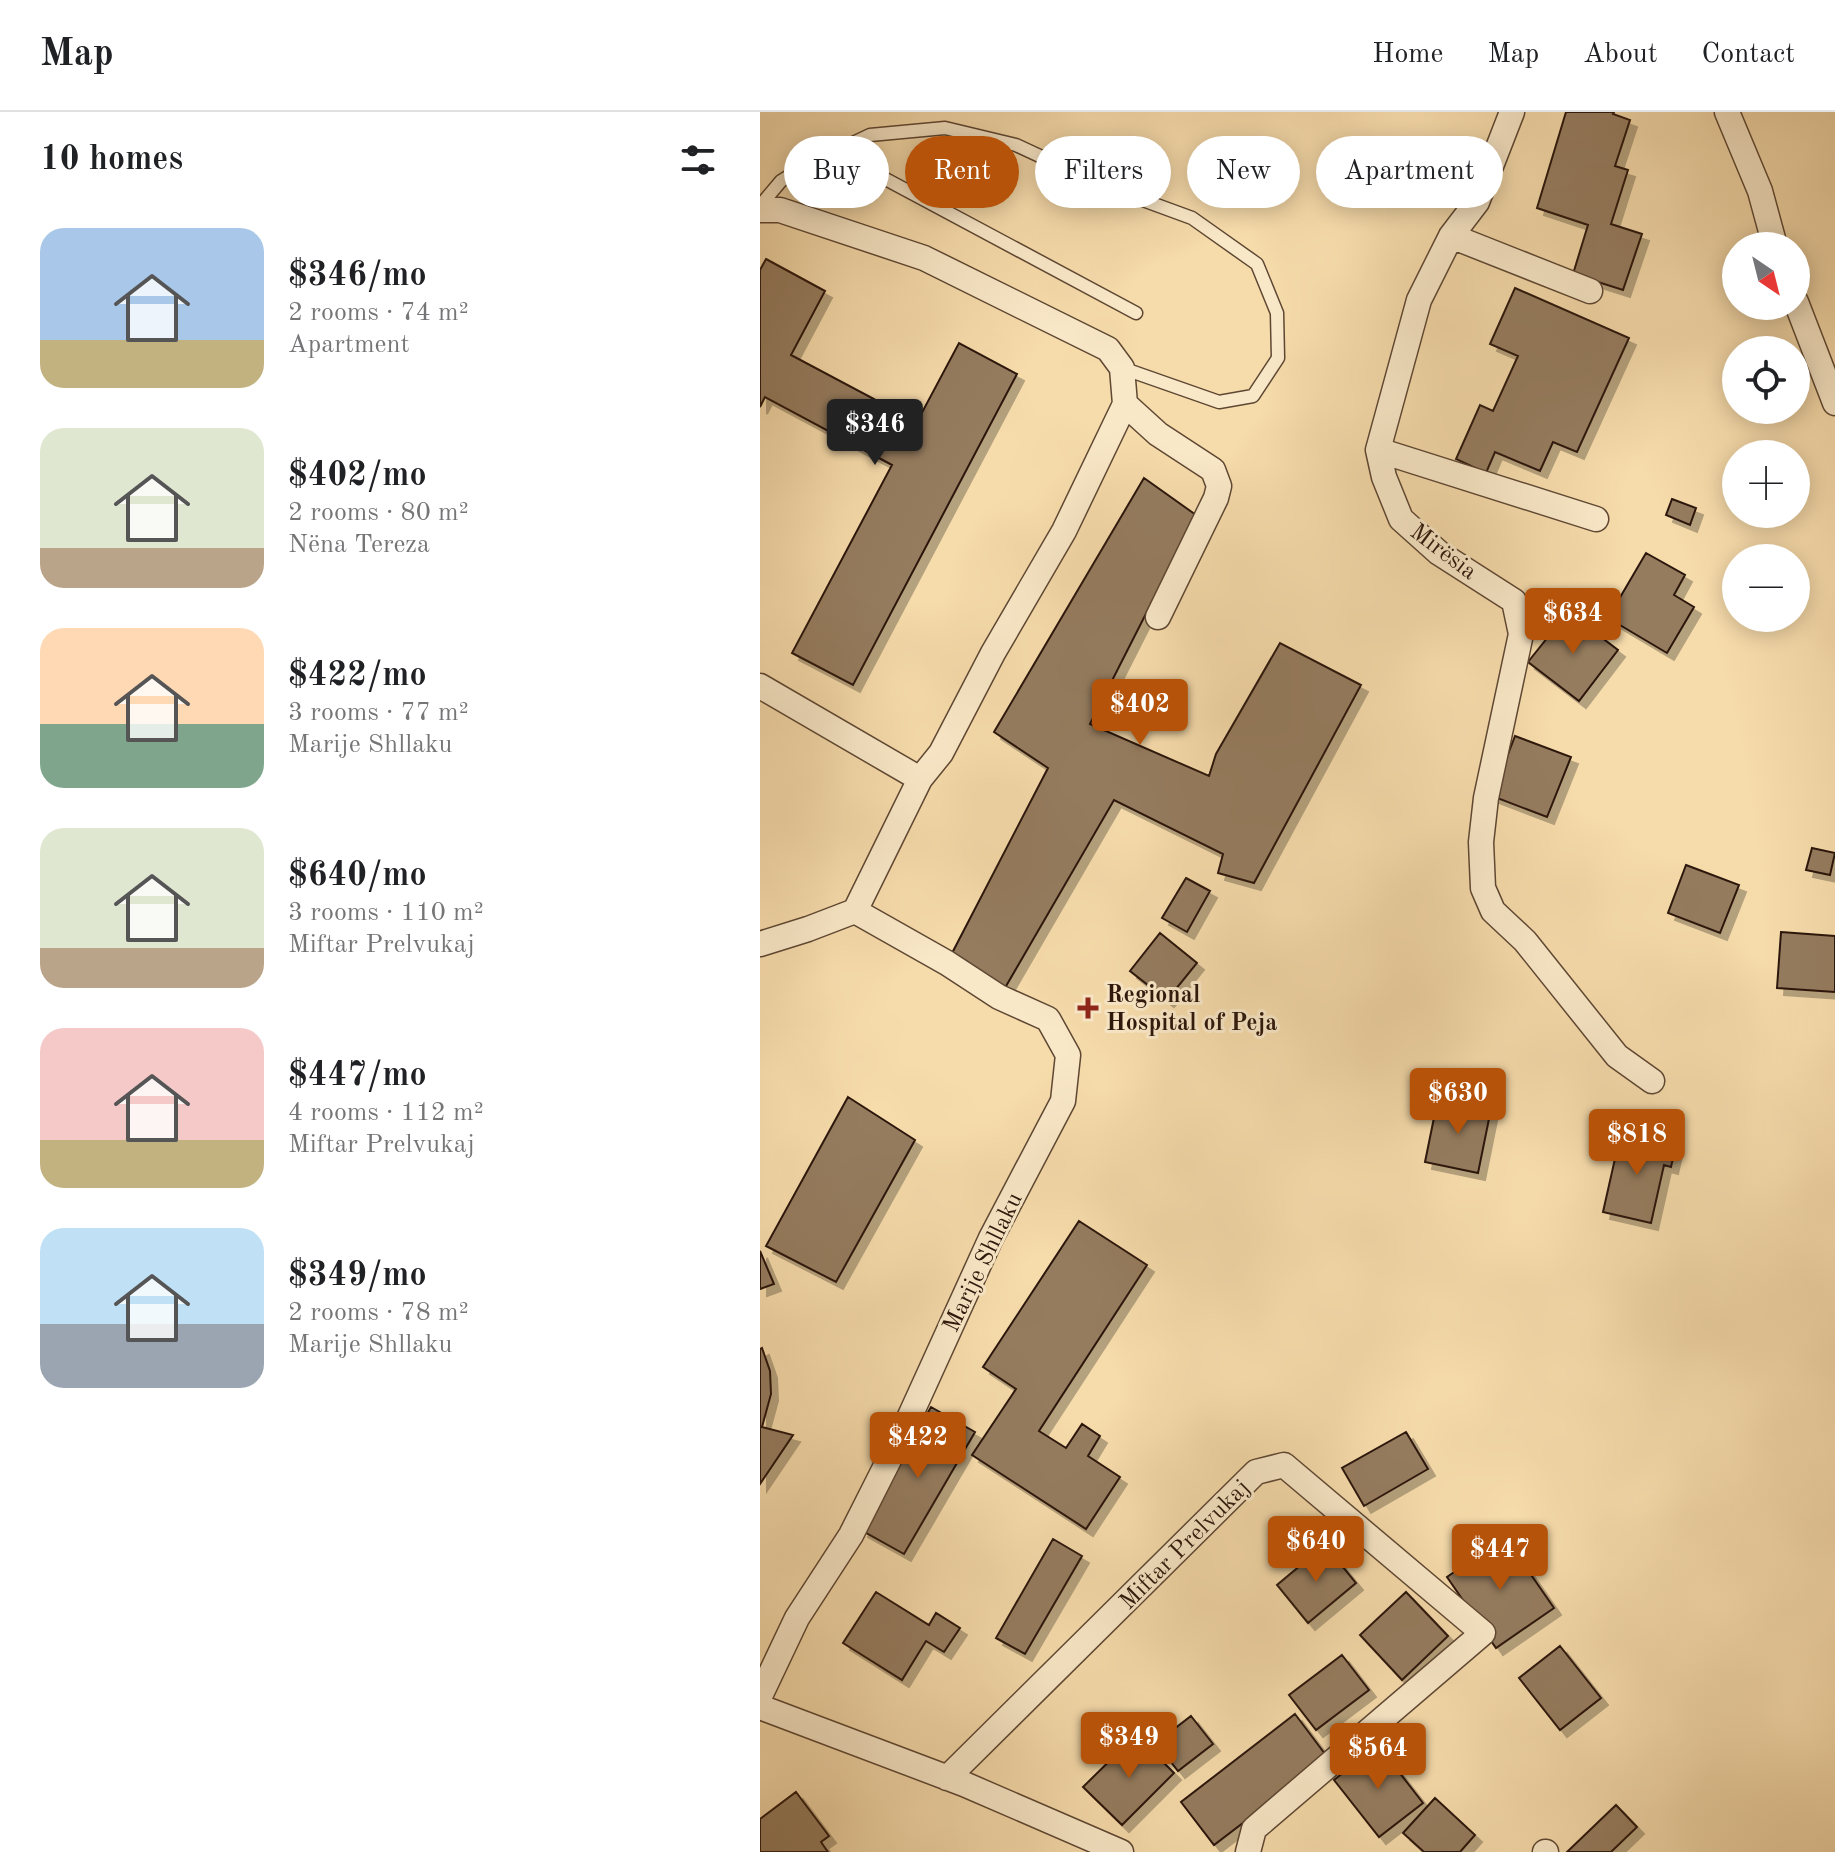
<!DOCTYPE html>
<meta charset="utf-8">
<style>
body{margin:0;font-family:"Old Standard TT",serif;background:#f2f2f2;color:#202124;height:100vh;display:flex;flex-direction:column;font-size:30px;white-space:nowrap}
*{box-sizing:border-box;margin:0}
p{font-size:26px;color:#757577}
.icon{flex:none;width:44px;height:44px;fill:none;stroke:currentColor;stroke-width:2;stroke-linecap:round;stroke-linejoin:round}
.map{position:relative;flex:1;overflow:hidden}
.sheet{display:flex;flex-direction:column;background:#fff;width:760px}
.sheet>*{flex:none}
.top-card{position:absolute;left:24px;top:24px;width:760px;height:72px;display:flex;gap:16px}
.needle{width:52px;rotate:145deg}
.buttons{position:absolute;left:962px;top:120px;display:grid;gap:16px}
.buttons a{display:grid;place-items:center;width:88px;height:88px;border-radius:50%;background:#fff;box-shadow:0 4px 20px #0003;font-size:40px}
.price{position:absolute;translate:-50% -68px;padding:0 18px;border-radius:8px;background:#b45309;color:#fff;font-size:26px;line-height:52px;filter:drop-shadow(0 2px 4px #0008)}
.price::after{content:'';position:absolute;left:50%;top:48px;width:24px;height:18px;margin-left:-12px;background:inherit;clip-path:polygon(0 0,100% 0,50% 100%)}
.price.active{background:#222;color:#fff}
ul{padding:0;list-style:none}
li{display:flex;align-items:center;gap:24px;height:200px;padding:0 40px}
li span{display:grid;place-items:center;flex:none;width:224px;height:160px;border-radius:24px;color:#555}
li>.icon{margin-inline-start:auto}
span .icon{width:96px;height:96px;fill:#fffc;stroke-width:1}
li b{font-size:34px}
h2{display:flex;justify-content:space-between;align-items:center;height:96px;padding:0 40px;font-size:34px}
.pill{padding:0 28px;border-radius:36px;background:#fff;box-shadow:0 4px 20px #0003;font-size:28px;line-height:72px}
.pill.active{background:#b45309;color:#fff}
header{display:flex;align-items:center;gap:48px;box-sizing:border-box;height:112px;padding:0 40px;background:#fff;border-bottom:2px solid #e0e0e0}
header strong{font-size:38px}
nav{display:flex;gap:44px;margin-inline-start:auto;font-size:28px}
main{display:flex;flex:1;min-height:0}
.map>svg:first-child{display:block}
</style>
<header>
<strong>Map</strong>
<nav><a>Home</a><a>Map</a><a>About</a><a>Contact</a></nav>
</header>
<main>
<section class="sheet">
<h2>10 homes<svg class="icon" aria-label="filters" viewBox="0 0 24 24"><path d="M4 7h16M4 17h16"/><circle cx="9" cy="7" r="2"/><circle cx="15" cy="17" r="2"/></svg></h2>
<ul>
<li><span style="background:linear-gradient(#a9c7e8 70%,#c2b280 0)"><svg class="icon" aria-label="home" viewBox="0 0 24 24"><path d="M3 11l9-7 9 7M6 9v11h12V9"/></svg></span><div><b>$346/mo</b><p>2 rooms · 74 m²</p><p>Apartment</p></div></li>
<li><span style="background:linear-gradient(#dfe7d0 75%,#b9a48a 0)"><svg class="icon" aria-label="home" viewBox="0 0 24 24"><path d="M3 11l9-7 9 7M6 9v11h12V9"/></svg></span><div><b>$402/mo</b><p>2 rooms · 80 m²</p><p>Nëna Tereza</p></div></li>
<li><span style="background:linear-gradient(#ffd9b3 60%,#7fa58c 0)"><svg class="icon" aria-label="home" viewBox="0 0 24 24"><path d="M3 11l9-7 9 7M6 9v11h12V9"/></svg></span><div><b>$422/mo</b><p>3 rooms · 77 m²</p><p>Marije Shllaku</p></div></li>
<li><span style="background:linear-gradient(#dfe7d0 75%,#b9a48a 0)"><svg class="icon" aria-label="home" viewBox="0 0 24 24"><path d="M3 11l9-7 9 7M6 9v11h12V9"/></svg></span><div><b>$640/mo</b><p>3 rooms · 110 m²</p><p>Miftar Prelvukaj</p></div></li>
<li><span style="background:linear-gradient(#f6c9c9 70%,#c2b280 0)"><svg class="icon" aria-label="home" viewBox="0 0 24 24"><path d="M3 11l9-7 9 7M6 9v11h12V9"/></svg></span><div><b>$447/mo</b><p>4 rooms · 112 m²</p><p>Miftar Prelvukaj</p></div></li>
<li><span style="background:linear-gradient(#bfe0f5 60%,#9aa5b1 0)"><svg class="icon" aria-label="home" viewBox="0 0 24 24"><path d="M3 11l9-7 9 7M6 9v11h12V9"/></svg></span><div><b>$349/mo</b><p>2 rooms · 78 m²</p><p>Marije Shllaku</p></div></li>
</ul>
</section>
<div class="map">
<svg width="1075" height="1740" viewBox="0 0 1075 1740">
<defs>
<filter id="shadow"><feDropShadow dx="7" dy="7" stdDeviation="0" flood-color="#0004"/></filter>
</defs>
<rect width="100%" height="100%" fill="#f6dbab"/>
<filter id="stains"><feTurbulence type="fractalNoise" baseFrequency=".0025" numOctaves="4"/><feColorMatrix values="0 0 0 0 .2 0 0 0 0 .09 0 0 0 0 .02 0 0 0 .5 -.17"/></filter>
<radialGradient id="worn" r=".72"><stop offset=".6" stop-color="#630" stop-opacity="0"/><stop offset="1" stop-color="#630" stop-opacity=".3"/></radialGradient>
<path fill="#957c5e" stroke="#2c160b" stroke-width="2" filter="url(#shadow)" d="M806 0H854L853 2 870 8 855 54 868 58 851 112 882 122 863 178 813 162 828 113 777 96Z
M6 147 65 179 31 243 157 310 199 231 257 262 93 573 32 541 132 353 5 285 0 295V158Z
M755 176 869 226 817 340 793 330 780 359 735 340 726 361 696 347 720 293 733 299 758 244 730 232Z
M384 366 436 403 330 612 449 664 456 642 520 531 601 573 494 771 458 761 463 742 354 688 242 881 189 847 288 656 234 620Z
M912 387 936 396 930 413 906 403Z
M886 441 925 463 914 483 934 495 907 541 848 506Z
M808 500 858 538 819 589 768 550Z
M755 624 811 645 787 705 732 684Z
M1052 736 1075 741 1070 763 1046 758Z
M926 753 979 773 960 821 908 801Z
M426 766 450 779 427 820 402 806Z
M1021 820 1075 824V880L1017 876Z
M400 821 437 851 407 888 370 859Z
M88 985 155 1028 76 1170 6 1134Z
M678 986 731 997 718 1061 665 1050Z
M861 1020 916 1033 911 1055 904 1053 891 1111 843 1100Z
M319 1109 387 1153 279 1319 306 1336 322 1312 340 1324 328 1344 360 1365 326 1417 212 1343 256 1277 223 1255Z
M0 1139 14 1172 0 1177Z
M2 1236 10 1259 11 1282 2 1315 33 1323 0 1372V1237Z
M171 1295 215 1320 144 1442 101 1418Z
M646 1320 668 1357 604 1394 582 1356Z
M745 1425 794 1496 736 1536 687 1465Z
M293 1427 322 1444 265 1542 236 1526Z
M565 1433 596 1471 548 1511 517 1473Z
M116 1480 169 1513 176 1501 200 1516 184 1540 166 1529 142 1568 83 1531Z
M646 1480 688 1524 642 1568 600 1523Z
M800 1534 841 1586 800 1618 759 1566Z
M582 1543 609 1578 556 1618 529 1583Z
M535 1602 568 1646 454 1733 421 1690Z
M431 1604 453 1632 418 1659 396 1631Z
M376 1623 414 1661 362 1713 323 1675Z
M618 1633 663 1691 619 1725 574 1668Z
M36 1680 69 1724 61 1730 68 1740H0V1707Z
M675 1686 715 1723 700 1740H664L643 1721Z
M856 1693 877 1715 851 1740H807Z"/>
<g fill="none" stroke-linecap="round" stroke-linejoin="round">
<defs>
<path id="lane" d="M75 40 376 201
M0 94 21 69 45 54 110 23 185 16 256 33 342 73 432 106 497 152 517 201 518 246 493 284 459 290 362 256"/>
<path id="street" d="M752 0 717 90 691 124 659 188 618 338 624 365 641 407 679 441 754 489 761 522 726 686 721 730 723 776 733 799 765 829 857 944 892 969
M967 0 1000 79 1015 134
M0 98H20L164 146 348 237 362 256 365 292 304 419 233 541 181 641 160 667 0 574
M691 124 830 179
M1036 190 1075 291
M365 292 398 322 453 358 459 374 456 386 398 505
M618 338 836 407
M0 832 48 817 95 799 160 667
M0 1584 37 1506 91 1423 140 1326 231 1126 303 989 308 943 288 907 239 885 187 851 95 799
M0 1595 204 1672 361 1740
M187 1666 496 1360 524 1353 723 1521 494 1717 488 1740
M785 1740H786"/>
</defs>
<use href="#lane" stroke="#5e4733" stroke-width="15"/>
<use href="#street" stroke="#5e4733" stroke-width="27"/>
<use href="#lane" stroke="#f9e8c8" stroke-width="12"/>
<use href="#street" stroke="#f9e8c8" stroke-width="24"/>
</g>
<path fill="#8f2418" stroke="#f9e8c8" stroke-width="3" d="M324 884h8v8h8v8h-8v8h-8v-8h-8v-8h8z"/>
<g text-anchor="middle" stroke-width="6" stroke-linejoin="round" paint-order="stroke">
<g font-size="24" fill="#2c160b" stroke="#f9e8c8">
<text transform="translate(684 439) rotate(37)" y="8">Mirësia</text>
<text transform="translate(222 1150) rotate(-64)" y="8">Marije Shllaku</text>
<text transform="translate(424 1432) rotate(-45)" y="8">Miftar Prelvukaj</text>
</g>
<g font-size="24" font-weight="bold" fill="#2c160b" stroke="#f9e8c8" text-anchor="start">
<text x="346" y="890">Regional<tspan x="346" dy="28">Hospital of Peja</tspan></text>
</g>
</g>
<rect width="100%" height="100%" filter="url(#stains)"/>
<rect width="100%" height="100%" fill="url(#worn)"/>
</svg>
<div class="buttons">
<a><svg class="needle" viewBox="-14 -14 28 28"><path d="M0-13l5 13h-10z" fill="#e53935"/><path d="M0 13l5-13h-10z" fill="#757577"/></svg></a>
<a><svg class="icon" aria-label="locate" viewBox="0 0 24 24"><circle cx="12" cy="12" r="6"/><path d="M12 2v4M12 18v4M2 12h4M18 12h4"/></svg></a>
<a>+</a>
<a>−</a>
</div>
<b class="price active" style="left:115px;top:355px">$346</b>
<b class="price" style="left:813px;top:544px">$634</b>
<b class="price" style="left:380px;top:635px">$402</b>
<b class="price" style="left:698px;top:1024px">$630</b>
<b class="price" style="left:877px;top:1065px">$818</b>
<b class="price" style="left:158px;top:1368px">$422</b>
<b class="price" style="left:556px;top:1472px">$640</b>
<b class="price" style="left:740px;top:1480px">$447</b>
<b class="price" style="left:369px;top:1668px">$349</b>
<b class="price" style="left:618px;top:1679px">$564</b>
<div class="top-card">
<a class="pill">Buy</a>
<a class="pill active">Rent</a>
<a class="pill">Filters</a>
<a class="pill">New</a>
<a class="pill">Apartment</a>
</div>
</div>
</main>
